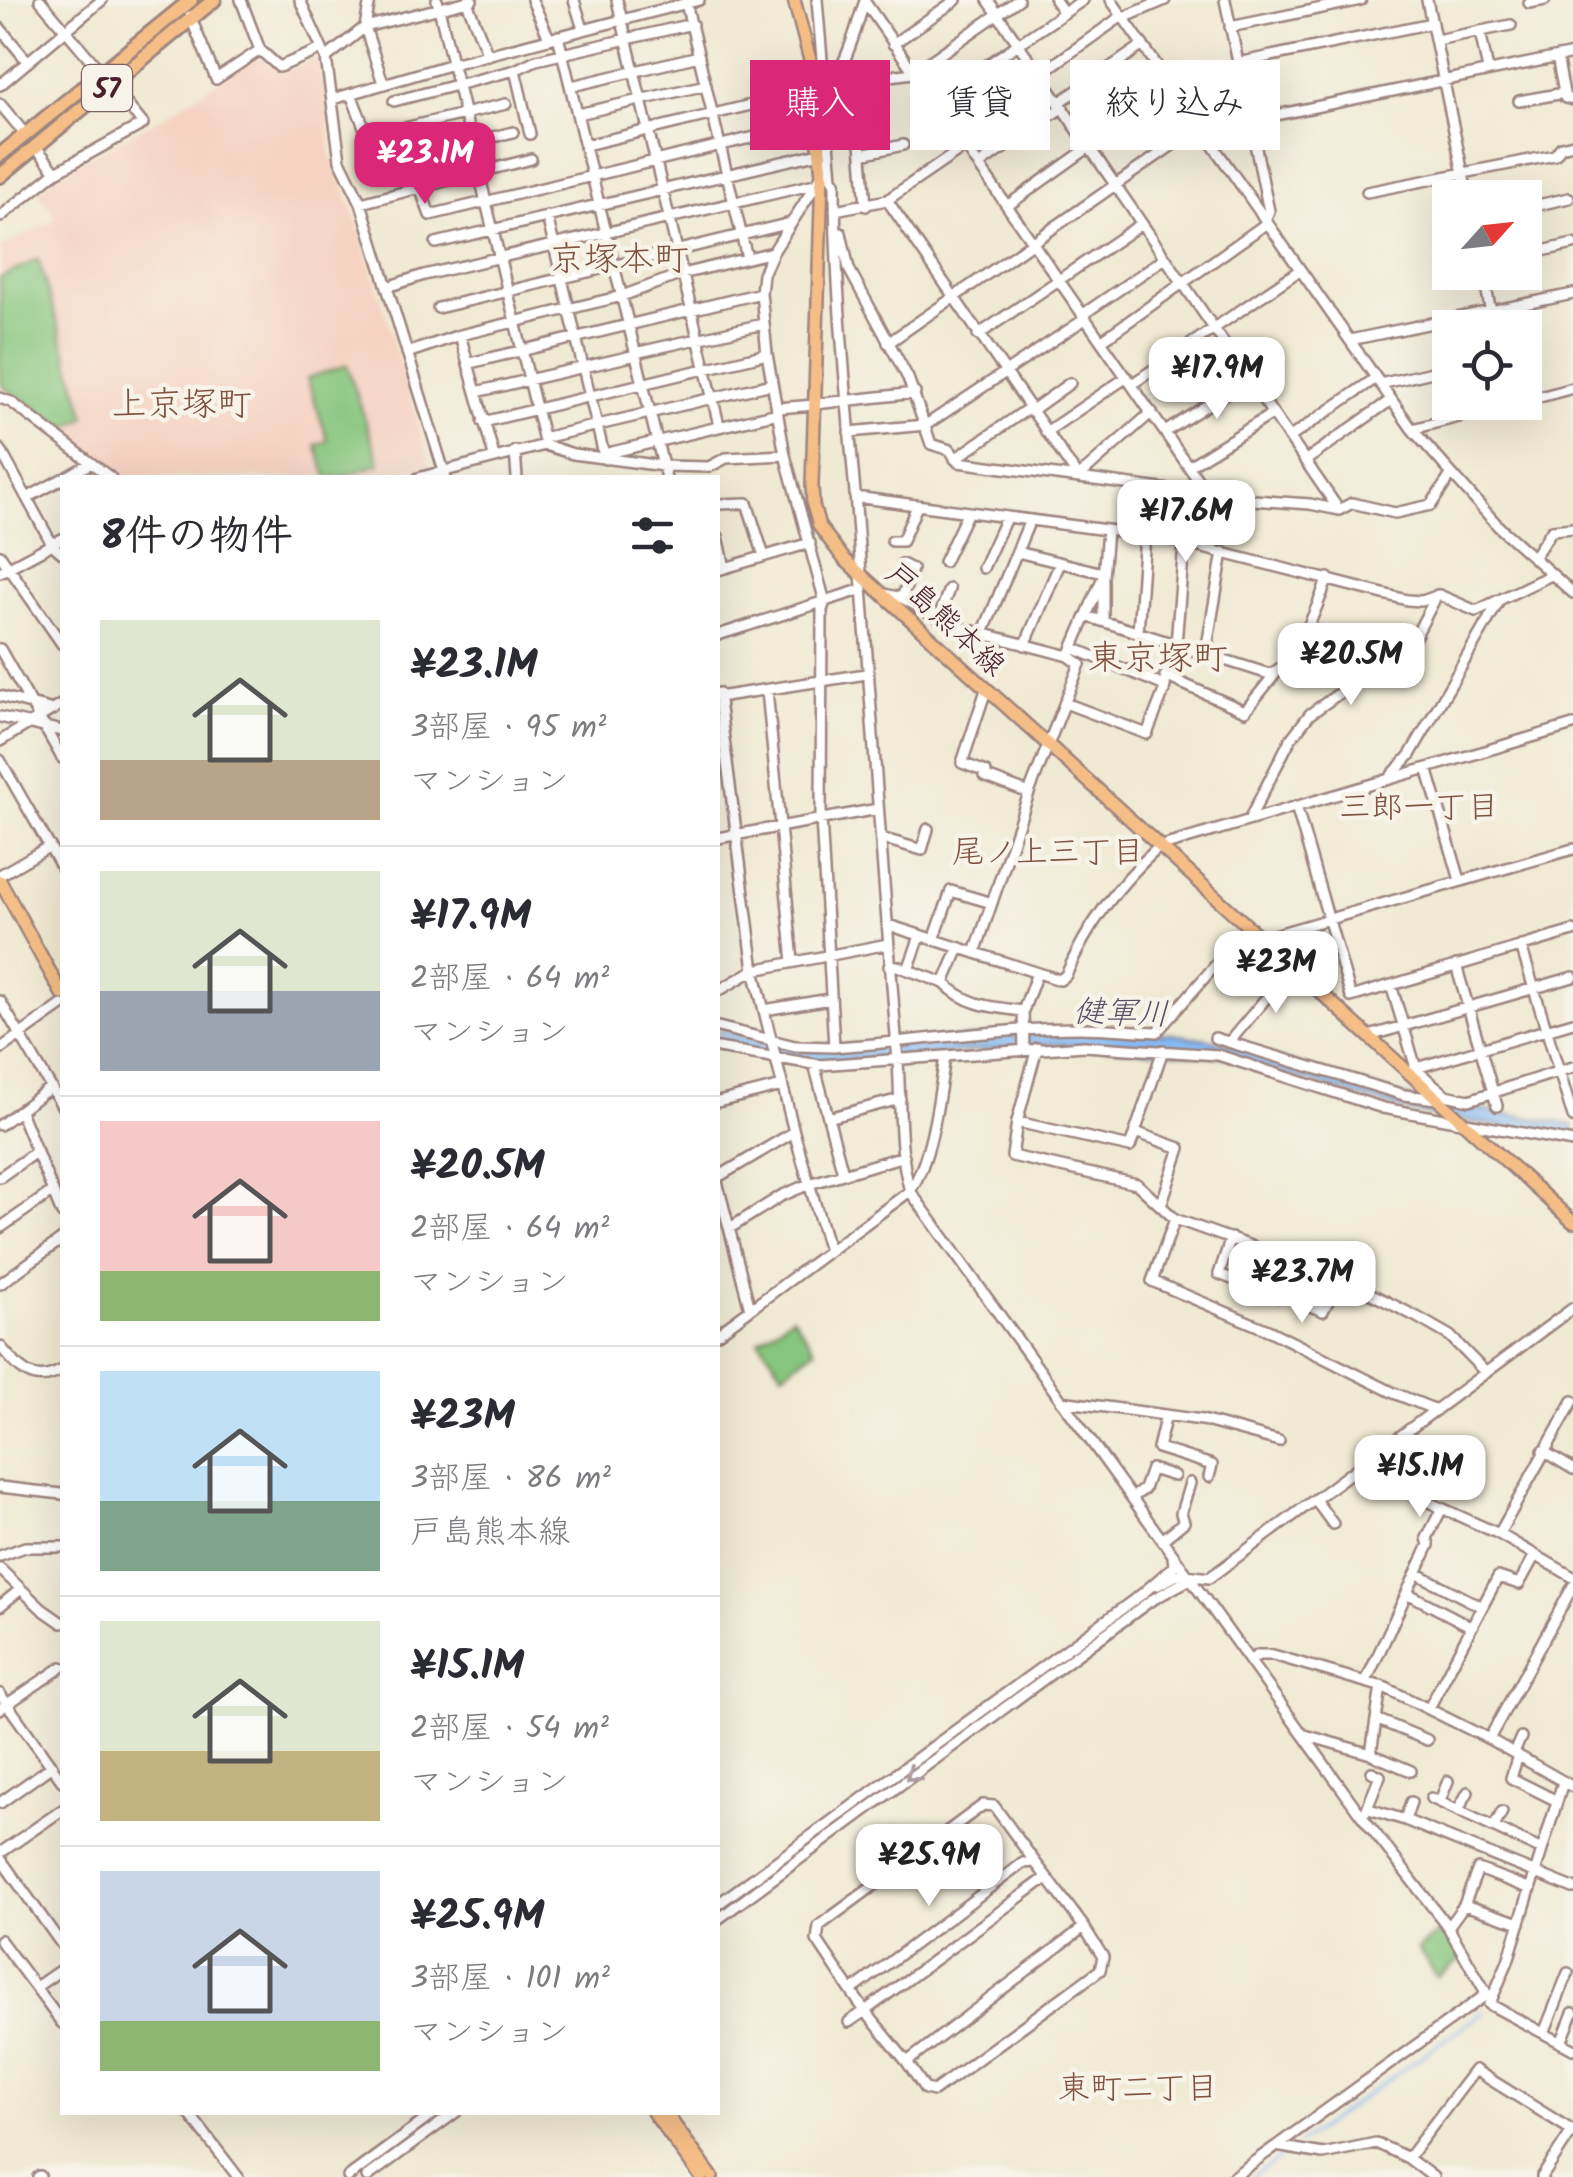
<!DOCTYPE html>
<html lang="ja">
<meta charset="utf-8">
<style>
body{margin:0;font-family:Kalam,"Klee One",sans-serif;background:#f2f2f3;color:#2b2b33;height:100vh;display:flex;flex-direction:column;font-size:38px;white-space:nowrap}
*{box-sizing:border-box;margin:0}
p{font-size:32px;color:#7c7c81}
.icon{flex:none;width:55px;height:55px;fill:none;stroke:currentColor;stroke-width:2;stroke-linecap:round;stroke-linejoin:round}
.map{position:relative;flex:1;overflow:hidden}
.sheet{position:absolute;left:60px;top:475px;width:660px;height:1640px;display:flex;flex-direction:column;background:#fff;border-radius:0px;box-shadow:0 10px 40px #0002}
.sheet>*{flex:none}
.hud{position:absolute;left:750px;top:60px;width:672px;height:90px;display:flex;gap:20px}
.needle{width:65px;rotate:63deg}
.tools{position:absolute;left:1432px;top:180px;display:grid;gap:20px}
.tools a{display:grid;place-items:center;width:110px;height:110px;border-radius:0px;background:#fff;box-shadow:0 10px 40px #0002;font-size:50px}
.price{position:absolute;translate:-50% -85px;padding:0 22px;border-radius:20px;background:#fff;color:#222;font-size:32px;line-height:65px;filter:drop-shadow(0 2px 5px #0008)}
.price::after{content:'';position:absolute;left:50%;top:60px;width:30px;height:22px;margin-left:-15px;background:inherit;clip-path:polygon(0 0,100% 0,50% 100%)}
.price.active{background:#db2777;color:#fff}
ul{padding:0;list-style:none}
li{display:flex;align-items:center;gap:30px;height:250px;padding:0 40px}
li+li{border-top:2px solid #e1e1e2}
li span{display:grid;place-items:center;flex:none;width:280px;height:200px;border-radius:0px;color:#555}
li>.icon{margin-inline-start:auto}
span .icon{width:120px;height:120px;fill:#fffc;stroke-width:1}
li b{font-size:42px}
h2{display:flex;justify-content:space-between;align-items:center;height:120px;padding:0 40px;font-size:42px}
.chip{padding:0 35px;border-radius:0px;background:#fff;box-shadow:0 10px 40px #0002;font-size:35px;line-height:90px}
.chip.active{background:#db2777;color:#fff}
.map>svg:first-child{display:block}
</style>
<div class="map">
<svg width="1573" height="2177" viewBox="0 0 1573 2177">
<rect width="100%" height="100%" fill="#f7f3e8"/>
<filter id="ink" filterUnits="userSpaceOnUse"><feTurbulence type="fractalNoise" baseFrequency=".01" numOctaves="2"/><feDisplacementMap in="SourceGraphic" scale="20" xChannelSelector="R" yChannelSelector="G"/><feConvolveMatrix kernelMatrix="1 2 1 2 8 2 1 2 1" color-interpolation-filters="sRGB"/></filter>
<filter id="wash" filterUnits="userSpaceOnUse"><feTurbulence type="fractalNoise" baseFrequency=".0048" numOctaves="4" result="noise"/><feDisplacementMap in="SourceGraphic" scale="40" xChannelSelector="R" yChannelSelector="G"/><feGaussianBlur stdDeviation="2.25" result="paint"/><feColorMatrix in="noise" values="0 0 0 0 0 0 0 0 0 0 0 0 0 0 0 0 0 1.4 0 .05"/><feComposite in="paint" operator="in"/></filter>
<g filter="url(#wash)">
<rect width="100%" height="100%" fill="#f0e9d3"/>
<path fill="#f5d2c2" d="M259 55 281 73 319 57 327 100 330 154 354 212 432 467 397 478 120 477 22 401 0 390V248L56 219 38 190 58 174 159 119Z"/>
<path fill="#85c57d" stroke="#687254" stroke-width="2.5" d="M38 259 86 417 67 428 3 387 0 378V278Z
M347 365 380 464 341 477H327L316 445 328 441 307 378Z
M792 1316 815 1349 783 1373 759 1340Z
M1442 1930 1462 1959 1437 1977 1418 1949Z"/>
<path fill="#85baf4" stroke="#686c90" stroke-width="2.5" d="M718 1029 793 1048 1078 1031 1164 1033 1208 1039 1242 1047 1401 1096 1573 1125V1138L1411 1112 1230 1057 1050 1044 903 1058 820 1061 726 1047 718 1044Z"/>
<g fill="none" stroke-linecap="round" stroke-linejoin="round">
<path stroke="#85baf4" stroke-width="2.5" d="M1298 2144 1484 2012
M1252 2177 1287 2152"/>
</g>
</g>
<g filter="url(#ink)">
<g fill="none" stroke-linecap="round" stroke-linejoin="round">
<defs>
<path id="minor" d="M40 0 102 73
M241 0 260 50
M300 0 326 58 340 160 361 203 446 478
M370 0 365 27 383 83
M437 0 545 445
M532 0 549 38
M574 0 583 29
M617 0 719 425
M817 0 832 178
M988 0 1339 510
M1055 0 1064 13 1083 0
M1111 0 1412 429 1499 527 1573 593
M1225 0 1269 211 1265 220
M1427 0 1468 198
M467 2 488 55
M865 2 1209 496
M686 3 747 258
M1529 3 1545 0
M190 16 216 79 260 50 279 67 322 49
M1123 18 1165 0
M1230 27 1361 0
M0 28 28 62
M1480 31 1488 70
M558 36 666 478
M1436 40 1511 25
M893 44 956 0
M1557 57 1565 98 1573 100
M326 58 365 27 472 0
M1237 63 1432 23
M515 70 530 134
M856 81 866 206
M828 84 913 73 1018 0
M0 85 102 0
M572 86 699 56
M351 94 370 142 396 130 506 104
M333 99 452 64 699 0
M394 101 515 70 536 60 692 24
M934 101 1064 13
M1519 101 1564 93
M1060 102 1143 45
M0 104 25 134
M578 114 706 85
M1203 130 1573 54
M1079 131 1164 74
M957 133 1122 16
M586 145 788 96C799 94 811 95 820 89 847 75 855 27 865 1
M862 154 903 145
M407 159 513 132
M979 165 1063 107
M56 172 143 124 111 85
M420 188 430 215 817 122
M1367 192 1555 155 1561 147 1573 144
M887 200 1078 477 1152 412
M361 203 531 159
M1007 206 1088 148
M1525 208 1569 198
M836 214 835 210 887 200 966 146
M547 216 605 459
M0 217 56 172 36 147
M841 233 849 269 908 378 931 444 950 450 958 462 1238 499 1310 504 1339 510 1352 503 1395 513 1431 505 1451 475
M436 243 820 153
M1525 255 1573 244
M1483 272 1494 328
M387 287 424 275 815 184
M438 308 791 223
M1082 315 1165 258
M460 335 494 456
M978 335 1141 224
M1350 340 1573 294
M1101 341 1267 223
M888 343 1200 126
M407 353 460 335 622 296 682 274 773 252
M635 353 763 324
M470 363 761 293
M1132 384 1300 270
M1380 384 1450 368
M476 392 636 355
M0 398 11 402 111 478
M1525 401 1573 388
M815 404 915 393
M777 408 815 405
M1031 411 1070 383
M483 422 767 354
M1412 429 1518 402
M849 432 926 425 1085 319
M1046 432 1127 377
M1165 432 1277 360
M543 438 772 384
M1289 438 1376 378
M0 449 52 544 62 553
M515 451 517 478
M604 454 778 413
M955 459 1029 408
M1305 461 1391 400
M1189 466 1272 414
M65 478 91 463
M418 478 545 445 573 454 663 466 709 467 726 458 785 455
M855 497 1160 537 1407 600 1422 601 1439 595 1476 611 1551 575
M27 498 62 479
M718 504 747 503 764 556
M718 536 725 568
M892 541H902L917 506
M1017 552 1103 573
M0 555 62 644
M1533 558 1552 530 1573 528
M944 562 967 514
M983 568 1006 518
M718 570 810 543
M0 572 62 539
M884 594 902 598 954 626 1069 656 1080 664 1029 793 975 953
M902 598 912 569 902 564
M1086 616 1269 674C1298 665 1317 605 1328 578
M939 617 949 589
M1103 621V580
M1138 632 1145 535
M983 633 1030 520
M718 635 860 590
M1176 644 1184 545
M1025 645 1060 563
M1073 648 1165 686
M0 649 62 758
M1206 652 1223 552
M1069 656 1103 577 1107 531
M1165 676 1245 711 1276 673
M767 690 793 962
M986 690 962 763 986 772 984 776 1029 793
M718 693 754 970 794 1132 829 1251
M0 696 53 710
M718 697 866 674
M1065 703 1147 734 1164 691 1172 643
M0 717 62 731
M0 741 62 704
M0 760 62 868
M1427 768 1460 880
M1392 775 1410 755 1498 603
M1296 806 1351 997 1573 931
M1249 820 1290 740 1310 714 1413 641 1437 595
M718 838 878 809
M881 838 922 850 928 829
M0 875 50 846
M888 925 1060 980 1066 975C1087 926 1119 883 1159 847L1573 725
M1248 928 1157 1032C1131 1031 1105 1028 1080 1028 998 1028 916 1042 834 1047L821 818 822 610 825 602 785 455 767 354 761 293 763 274 773 252 822 175 829 174 835 182C835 286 846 390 855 493 865 615 873 736 882 857 888 926 893 994 898 1062 901 1104 898 1150 910 1191L1361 1815 1448 1927 1491 2001 1489 2004 1573 2049
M1260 939 1573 849
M934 940 951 891 992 903
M1521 946 1573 1117
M959 948 944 983C967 1006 992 1007 1023 1011
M1230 949 1256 973
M1456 965 1497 1106
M889 966H897L944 983
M908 970 920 936
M1391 985 1416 1068 1573 1022
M718 991 754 970 888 944
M0 1001 62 1106
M764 1010 830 999
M718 1027 795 1046 834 1047
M1369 1036 1573 977
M1215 1038 1404 1095 1437 1099
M1230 1041 1292 967
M718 1048 819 1065 1084 1046 1218 1055 1383 1108 1573 1142
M1037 1048 1017 1122 1012 1156 1137 1184 1175 1219 1340 1278 1417 1317 1450 1336 1486 1373
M0 1049 62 1005
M1024 1049 1023 1011 1037 973
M814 1064 843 1173
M1414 1068 1446 1095 1469 1100 1573 1067
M718 1102 782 1086
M20 1111 62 1214
M828 1118 900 1099
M1017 1122 1130 1147 1163 1050
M0 1125 51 1087
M1135 1132 1180 1148 1161 1205
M0 1177 37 1151
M718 1177 794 1132
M718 1185 750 1309
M1175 1219 1152 1281 1270 1331 1394 1393 1436 1410
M0 1228 53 1191
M730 1228 781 1196 809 1184 904 1156
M1231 1238 1219 1274 1279 1297
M0 1284 62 1239
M1280 1294 1323 1311 1340 1278
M718 1333 910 1191C932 1159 939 1096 945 1057
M0 1346C19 1368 33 1387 62 1370
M1061 1401 1202 1420 1279 1441
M1166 1415 1158 1448 1212 1465 1209 1477
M1543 1451 1573 1469
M1358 1470 1499 1534 1573 1577
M0 1487 62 1494
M1132 1498 1144 1489 1151 1469 1174 1476
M1316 1501 1333 1524
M1499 1534 1573 1401
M1162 1540 1184 1522 1181 1513 1190 1483
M0 1556 25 1547H62
M0 1569 42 1609 62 1623
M1416 1573 1482 1607
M1158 1585 1179 1574 1209 1578 1573 1308
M1407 1593 1472 1627
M0 1606 21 1589
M1251 1660 1258 1655H1273L1386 1688 1489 1739 1573 1787
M1366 1681 1429 1545 1427 1538 1442 1508
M0 1694 62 1781
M1429 1708 1498 1577 1519 1584 1535 1555
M0 1709 62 1667
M1376 1719 1427 1740
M1305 1735 1371 1754 1411 1771
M1489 1739 1573 1586
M1514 1753 1521 1737
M1371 1754 1381 1686
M1518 1755 1511 1778 1557 1801
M1431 1798 1542 1850
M1440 1801 1448 1781
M0 1803 52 1766
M1369 1809 1405 1820 1573 1888
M1458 1810 1468 1792
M1366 1811 1380 1776 1372 1772
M1405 1820 1411 1802
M1494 1827 1502 1812
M0 1853 62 1810
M0 1858 62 1945
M718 1904 1142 1594 1174 1566 1173 1557
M1464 1905 1520 1923
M718 1919 1150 1601 1192 1578
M1084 1927 1103 1957 1100 1970 934 2091 925 2089 907 2062Z
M1448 1927 1464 1905 1478 1869 1531 1889
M0 1940 62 2023
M36 1987 62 1969
M851 1991 817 1940 819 1926 983 1805 994 1806 1035 1862
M1491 2001 1508 1961 1563 1782
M849 2022 865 2011 851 1991 1023 1863 1035 1862 1049 1880
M1544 2033 1568 1973
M1561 2043 1573 2013
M907 2062 865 2011 1040 1882 1049 1880 1084 1927
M188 2112 238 2177
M1276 2146 1323 2154 1376 2143 1408 2158 1433 2177
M1408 2158 1475 2070 1573 2131
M38 2177 40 2176
M348 2177 436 2112
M367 2177 456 2112
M1233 2177 1487 1994
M1542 2177 1572 2131"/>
<path id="major" d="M794 0 810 60 822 175 812 485 813 505 819 526 844 559 1573 1222
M0 881 62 994
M653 2112 701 2177
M665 2112 712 2177"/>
<path id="highway" d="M0 155 191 0
M0 176 214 0"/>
</defs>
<use href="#minor" stroke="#9d847f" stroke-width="14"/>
<use href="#major" stroke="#9d847f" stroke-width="16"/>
<use href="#highway" stroke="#9d847f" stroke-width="18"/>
<use href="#minor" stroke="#fff" stroke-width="9"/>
<use href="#major" stroke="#f6be87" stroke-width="11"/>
<use href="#highway" stroke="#f6be87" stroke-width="12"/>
</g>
<defs><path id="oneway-chevron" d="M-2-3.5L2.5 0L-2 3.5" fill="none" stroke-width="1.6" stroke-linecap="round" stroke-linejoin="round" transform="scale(2.5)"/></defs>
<use stroke="#ae9aa0" href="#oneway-chevron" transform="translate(912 1775) rotate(144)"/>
</g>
<g text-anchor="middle" stroke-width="9" stroke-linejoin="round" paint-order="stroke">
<rect fill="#f7f3e8" stroke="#7e5f64" stroke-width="2.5" x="82" y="65" width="50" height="46" rx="8"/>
<g font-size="28" font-weight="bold" fill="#4a1f2b">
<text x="107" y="98">57</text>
</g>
<g font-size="30" fill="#4a1f2b" stroke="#f7f3e8">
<text transform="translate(946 619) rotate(43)" y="10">戸島熊本線</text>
</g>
<g font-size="32" fill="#805240" stroke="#f7f3e8">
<text x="1419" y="817">三郎一丁目</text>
<text x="1048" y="862">尾ノ上三丁目</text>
<text x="1138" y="2098">東町二丁目</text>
</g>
<g font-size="32" font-style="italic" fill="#5c4e67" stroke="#f7f3e8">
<text transform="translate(1121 1012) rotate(2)" y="11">健軍川</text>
</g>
<g font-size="35" fill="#805240" stroke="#f7f3e8">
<text x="619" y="270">京塚本町</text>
<text x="182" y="415">上京塚町</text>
<text x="1158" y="669">東京塚町</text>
</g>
</g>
</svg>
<div class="tools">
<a><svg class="needle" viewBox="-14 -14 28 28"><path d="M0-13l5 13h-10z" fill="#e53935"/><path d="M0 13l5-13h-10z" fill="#7c7c81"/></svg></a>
<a><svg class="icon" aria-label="locate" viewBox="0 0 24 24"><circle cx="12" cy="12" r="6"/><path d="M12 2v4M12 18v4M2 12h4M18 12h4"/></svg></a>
</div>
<b class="price active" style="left:425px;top:207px">¥23.1M</b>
<b class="price" style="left:1217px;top:422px">¥17.9M</b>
<b class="price" style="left:1186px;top:565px">¥17.6M</b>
<b class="price" style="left:1351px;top:708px">¥20.5M</b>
<b class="price" style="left:1276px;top:1016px">¥23M</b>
<b class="price" style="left:1302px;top:1326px">¥23.7M</b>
<b class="price" style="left:1420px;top:1520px">¥15.1M</b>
<b class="price" style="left:929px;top:1909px">¥25.9M</b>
<div class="hud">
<a class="chip active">購入</a>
<a class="chip">賃貸</a>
<a class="chip">絞り込み</a>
</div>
<section class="sheet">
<h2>8件の物件<svg class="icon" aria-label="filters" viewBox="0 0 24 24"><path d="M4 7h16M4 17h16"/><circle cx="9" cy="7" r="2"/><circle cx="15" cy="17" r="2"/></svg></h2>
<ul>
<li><span style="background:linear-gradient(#dfe7d0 70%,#b9a48a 0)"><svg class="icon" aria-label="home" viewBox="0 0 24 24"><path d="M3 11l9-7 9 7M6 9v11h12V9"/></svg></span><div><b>¥23.1M</b><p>3部屋 · 95 m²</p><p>マンション</p></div></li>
<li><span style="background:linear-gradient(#dfe7d0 60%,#9aa5b1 0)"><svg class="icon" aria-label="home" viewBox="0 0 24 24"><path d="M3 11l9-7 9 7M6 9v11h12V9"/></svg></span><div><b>¥17.9M</b><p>2部屋 · 64 m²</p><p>マンション</p></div></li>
<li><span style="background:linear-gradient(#f6c9c9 75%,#8fb573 0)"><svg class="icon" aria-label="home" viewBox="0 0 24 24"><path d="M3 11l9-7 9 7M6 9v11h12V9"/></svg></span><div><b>¥20.5M</b><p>2部屋 · 64 m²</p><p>マンション</p></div></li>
<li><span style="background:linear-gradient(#bfe0f5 65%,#7fa58c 0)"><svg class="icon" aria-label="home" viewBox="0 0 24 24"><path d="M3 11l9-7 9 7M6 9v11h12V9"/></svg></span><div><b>¥23M</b><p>3部屋 · 86 m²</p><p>戸島熊本線</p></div></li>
<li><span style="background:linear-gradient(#dfe7d0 65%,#c2b280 0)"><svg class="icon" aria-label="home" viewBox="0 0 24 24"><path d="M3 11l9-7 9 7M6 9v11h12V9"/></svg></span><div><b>¥15.1M</b><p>2部屋 · 54 m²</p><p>マンション</p></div></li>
<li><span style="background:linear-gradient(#c9d6e8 75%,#8fb573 0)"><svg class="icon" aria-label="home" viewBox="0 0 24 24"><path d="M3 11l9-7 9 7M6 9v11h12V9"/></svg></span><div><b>¥25.9M</b><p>3部屋 · 101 m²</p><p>マンション</p></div></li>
</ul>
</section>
</div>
